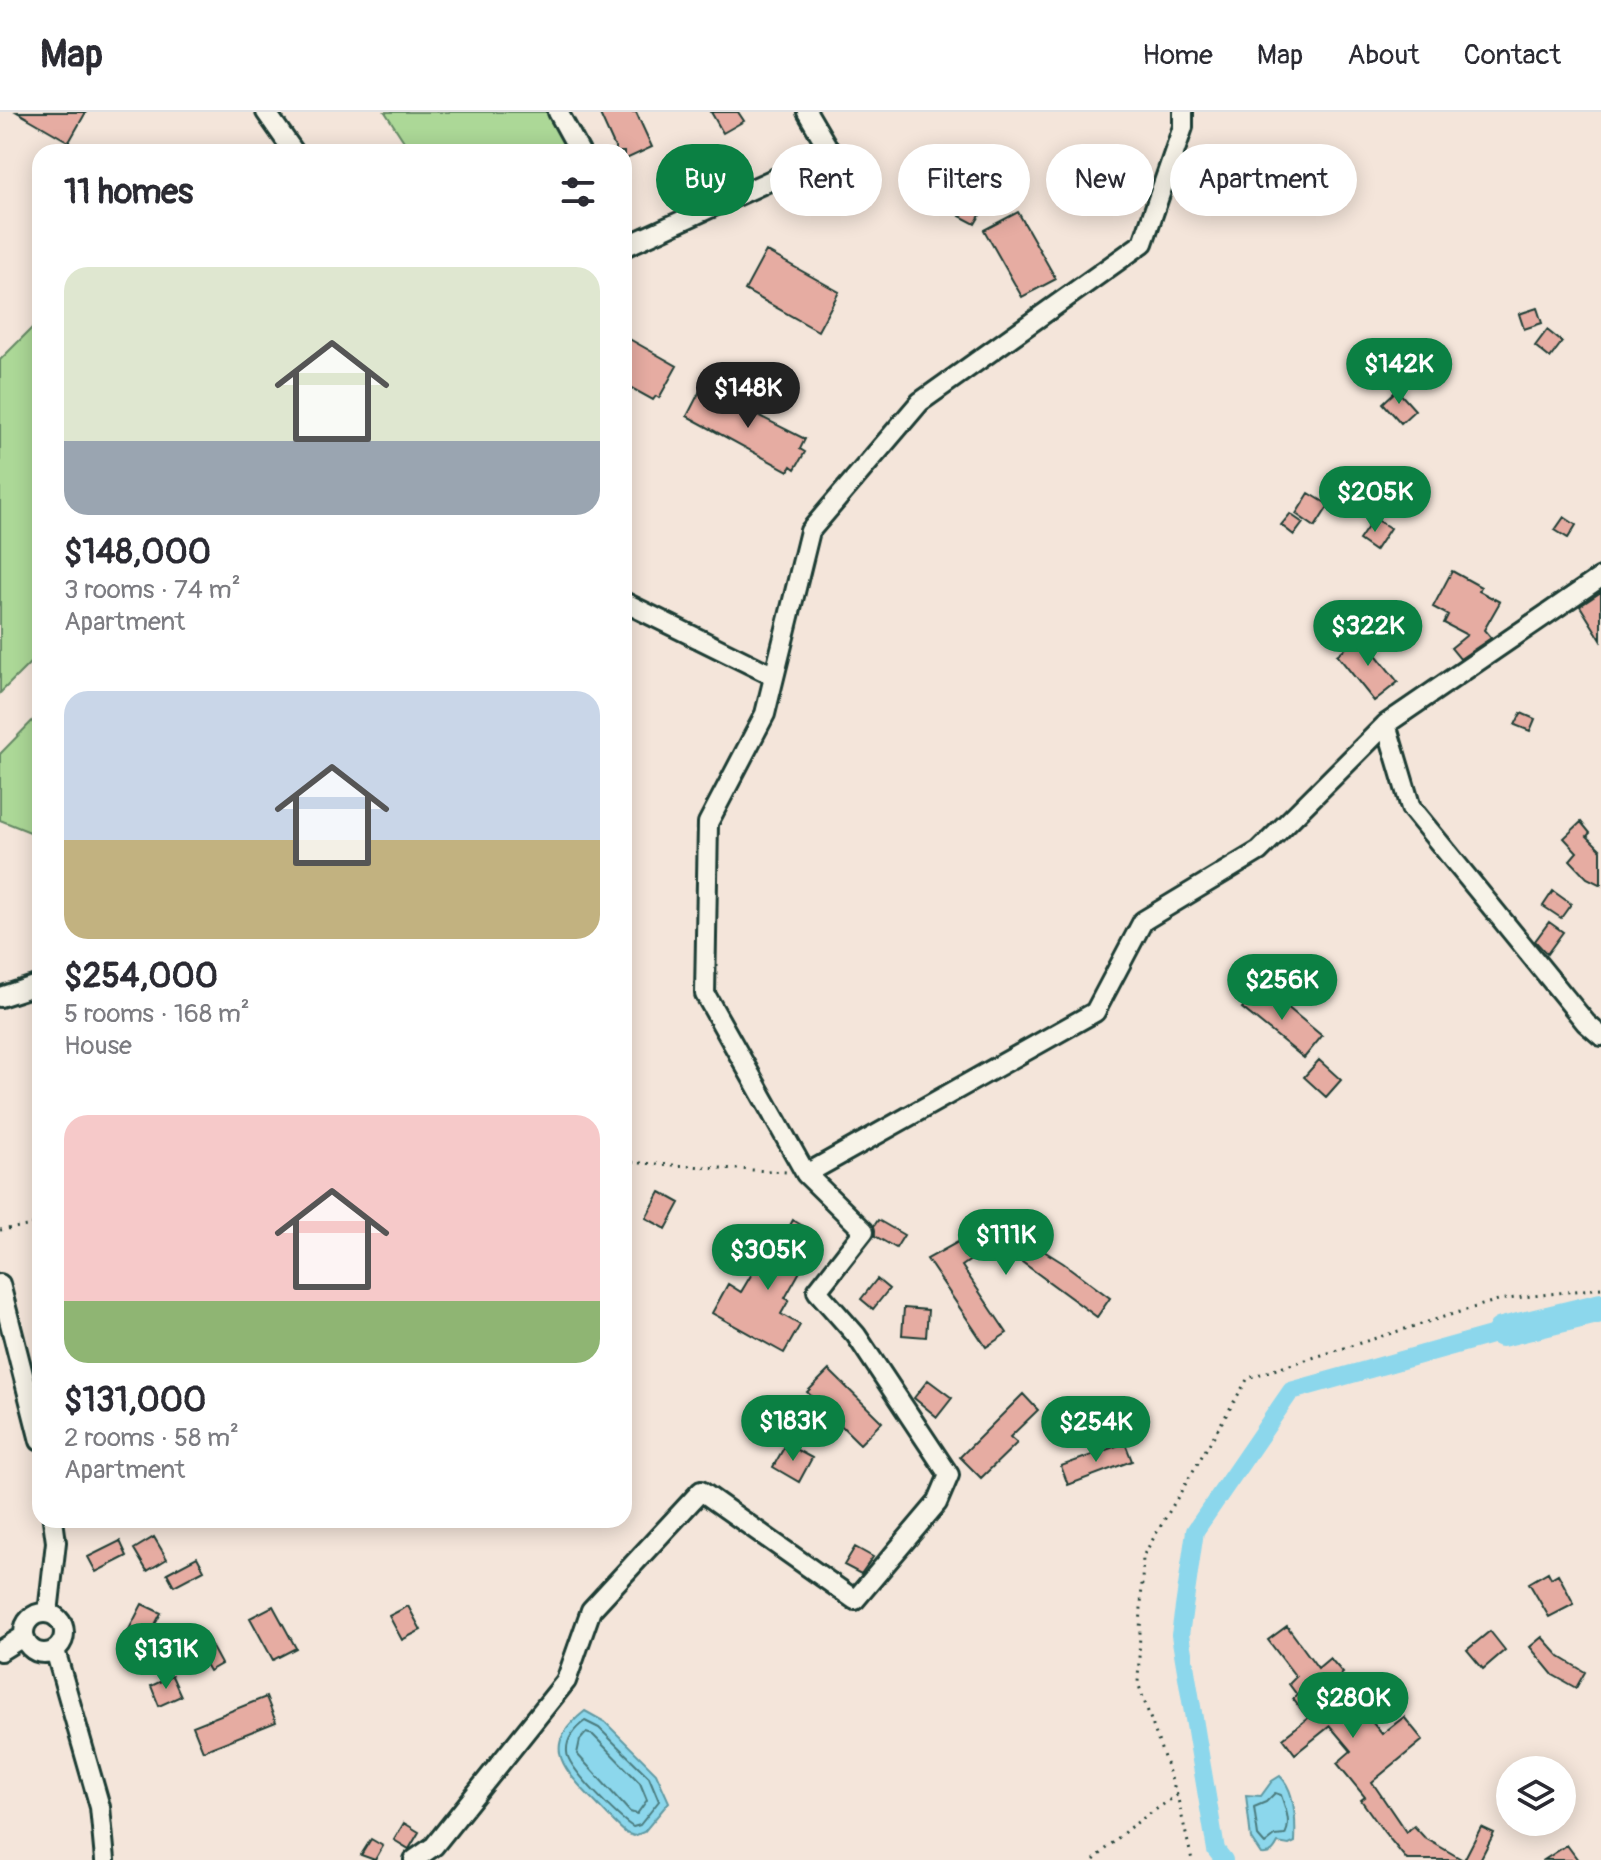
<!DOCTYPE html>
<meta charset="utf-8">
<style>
body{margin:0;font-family:Pangolin,sans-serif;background:#f2f2f3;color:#2b2b33;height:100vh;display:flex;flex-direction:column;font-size:30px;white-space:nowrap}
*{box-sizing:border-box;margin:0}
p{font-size:26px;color:#7c7c81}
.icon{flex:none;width:44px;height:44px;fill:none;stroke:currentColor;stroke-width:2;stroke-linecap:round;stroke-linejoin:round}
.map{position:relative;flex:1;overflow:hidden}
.panel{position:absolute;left:32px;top:32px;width:600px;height:1384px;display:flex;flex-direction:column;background:#fff;border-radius:24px;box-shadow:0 4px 20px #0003}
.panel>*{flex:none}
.hud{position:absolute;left:656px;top:32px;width:760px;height:72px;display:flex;gap:16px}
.buttons{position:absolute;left:1496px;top:1644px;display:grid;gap:16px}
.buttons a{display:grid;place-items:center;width:80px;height:80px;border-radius:50%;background:#fff;box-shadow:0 4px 20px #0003;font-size:40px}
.price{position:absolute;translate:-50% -68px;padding:0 18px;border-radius:28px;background:#0b8043;color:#fff;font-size:26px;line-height:52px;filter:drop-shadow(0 2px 4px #0008)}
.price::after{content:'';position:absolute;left:50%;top:48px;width:24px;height:18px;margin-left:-12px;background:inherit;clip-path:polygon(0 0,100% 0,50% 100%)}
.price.on{background:#222;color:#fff}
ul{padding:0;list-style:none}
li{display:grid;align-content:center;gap:16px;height:424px;padding:0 32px}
li span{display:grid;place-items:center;height:248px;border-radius:24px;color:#555}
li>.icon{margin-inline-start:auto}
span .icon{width:144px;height:144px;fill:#fffc;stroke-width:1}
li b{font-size:34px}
h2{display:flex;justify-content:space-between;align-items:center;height:96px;padding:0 32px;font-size:34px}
.tag{padding:0 28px;border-radius:36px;background:#fff;box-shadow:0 4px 20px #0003;font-size:28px;line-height:72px}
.tag.on{background:#0b8043;color:#fff}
header{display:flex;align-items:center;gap:48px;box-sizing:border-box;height:112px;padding:0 40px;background:#fff;border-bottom:2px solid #e1e1e2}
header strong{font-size:38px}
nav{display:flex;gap:44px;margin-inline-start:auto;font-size:28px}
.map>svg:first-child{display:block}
</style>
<header>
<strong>Map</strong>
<nav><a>Home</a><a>Map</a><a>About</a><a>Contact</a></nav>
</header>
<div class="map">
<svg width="1601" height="1748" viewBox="0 0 1601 1748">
<rect width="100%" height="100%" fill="#f4e5da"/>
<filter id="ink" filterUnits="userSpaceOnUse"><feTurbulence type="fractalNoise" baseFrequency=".0125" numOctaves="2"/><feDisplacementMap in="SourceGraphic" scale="16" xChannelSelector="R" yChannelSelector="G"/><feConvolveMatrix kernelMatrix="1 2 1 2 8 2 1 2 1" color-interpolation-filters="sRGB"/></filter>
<g filter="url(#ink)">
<path fill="#acd897" stroke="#668a66" stroke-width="2" d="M385 0H548L572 40H411Z
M40 208V541L0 581V248Z
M40 601V724L0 708V642Z"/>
<path fill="#8cd7ec" stroke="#6099a2" stroke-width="2" d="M585 1599 605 1610 656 1661 669 1690 644 1720 634 1724 626 1721C613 1710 602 1697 590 1685 559 1652 543 1632 585 1599Z
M1280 1664C1296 1679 1296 1710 1295 1730L1289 1733 1278 1731C1274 1739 1271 1743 1261 1742L1251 1727 1246 1683 1261 1684 1272 1669Z"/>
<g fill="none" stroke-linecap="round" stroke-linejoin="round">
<path stroke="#4b7b7e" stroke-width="2" d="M585 1609 599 1616 649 1665 659 1689 640 1713 633 1715C619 1706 567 1656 567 1640 566 1627 575 1616 585 1609Z
M586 1621 593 1623 640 1671 647 1688 637 1702 630 1700 577 1642 580 1628Z
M1275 1681 1281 1683C1285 1696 1292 1710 1285 1723L1275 1724 1265 1732 1258 1724 1254 1695 1266 1690Z"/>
<path stroke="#8cd7ec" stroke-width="18" d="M1224 1748 1216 1738 1180 1523 1195 1419 1291 1279 1502 1220"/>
<path stroke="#8cd7ec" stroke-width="30" d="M1502 1220 1601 1196"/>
</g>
<path fill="#e6aca2" stroke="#1f3d34" stroke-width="2" d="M17 0H86L69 30Z
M599 0H636L652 35 624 48V40H617Z
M711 0H738L744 9 723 21Z
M946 65 976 83 981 74 993 81 975 112 960 104 965 95 938 80Z
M1018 100 1056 167 1022 185 984 118Z
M766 139 839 180 818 219 745 178Z
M1537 196 1542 211 1524 217 1519 202Z
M1547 218 1562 230 1550 246 1535 234Z
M624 224 677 254 659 286 656 284 653 288 624 272Z
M702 275 805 327 800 337 805 340 795 357 791 354 788 359 687 304Z
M1397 278 1415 298 1401 311 1383 291Z
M1309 381 1329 393 1315 415 1296 402Z
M1290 402 1303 411 1294 423 1281 413Z
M1564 405 1576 413 1568 426 1555 418Z
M1374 406 1390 416 1375 439 1359 428Z
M1452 459 1481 475 1479 479 1500 490 1484 518 1491 526 1460 547 1451 536 1467 523 1444 511 1448 503 1433 495Z
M1601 480V528L1580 494Z
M1361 524 1398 570 1374 589 1337 543Z
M1521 601 1535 607 1530 619 1515 613Z
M1581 710 1590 721 1587 724 1601 738V773L1587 766 1570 748 1577 740 1564 726Z
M1553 779 1571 792 1561 806 1543 794Z
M1549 810 1563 820 1547 842 1535 829Z
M1261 873 1322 924 1304 946 1242 896Z
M1319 948 1341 968 1326 985 1304 965Z
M660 1080 680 1091 666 1117 646 1106Z
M793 1108 813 1120 800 1143 807 1147 785 1186 789 1188 781 1202 800 1213 784 1241 712 1201 728 1172 741 1180 772 1128 780 1132Z
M878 1108 904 1123 896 1136 875 1124 874 1114Z
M996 1109 1063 1151 1110 1186 1097 1205 996 1131 962 1154 1007 1221 986 1235 927 1147Z
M877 1167 889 1177 873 1197 861 1187Z
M904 1196 928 1198 926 1225 902 1223Z
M829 1258 882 1310 860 1332 807 1280Z
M928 1268 952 1286 937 1305 914 1286Z
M1023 1282 1038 1298 1010 1325 1017 1331 981 1366 960 1345Z
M1125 1331 1132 1349 1068 1373 1061 1354Z
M786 1332 812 1346 799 1370 773 1355Z
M154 1425 167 1447 147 1459 134 1437Z
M120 1429 127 1444 96 1460 88 1445Z
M855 1435 873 1445 861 1462 844 1453Z
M197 1445 204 1458 174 1474 167 1461Z
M1548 1460 1551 1466 1558 1462 1574 1492 1549 1505 1529 1471Z
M142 1492 161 1501 133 1555 123 1529Z
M273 1494 296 1536 273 1548 250 1506Z
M408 1494 421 1518 402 1528 389 1504Z
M1287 1514 1318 1556 1330 1546 1343 1561 1337 1567 1382 1622 1404 1605 1423 1628 1372 1670 1406 1720 1414 1714 1425 1726 1463 1748H1407L1384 1720 1361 1688 1365 1685 1337 1651 1351 1639 1330 1614 1295 1642 1283 1626 1308 1606 1293 1587 1297 1583 1289 1572 1296 1565 1268 1528Z
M1490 1519 1505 1538 1483 1557 1467 1538Z
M1542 1525 1560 1545 1585 1560 1576 1576 1553 1563 1530 1535Z
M208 1528 221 1552 209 1559 196 1536Z
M172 1564 181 1584 159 1594 151 1574Z
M266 1585 276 1610 203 1639 193 1614Z
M404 1711 419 1720 409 1737 394 1728Z
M1481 1715 1494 1721 1480 1748H1464Z
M371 1727 383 1734 375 1748 361 1743Z
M1567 1733 1578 1748H1544Z"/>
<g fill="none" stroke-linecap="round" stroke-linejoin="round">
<defs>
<path id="minor" d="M266 0 294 40
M558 0 580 40
M624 135 831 41 807 0
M1601 465 1386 612 1411 696 1586 911 1601 924
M624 490 774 564
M0 885 40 872
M806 1062 705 882 708 711 765 602 810 419 920 290 1143 131 1183 15V0
M0 1172 40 1329
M24 1521a20 20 0 1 1 40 0a20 20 0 1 1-40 0Z
M48 1501 56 1430 53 1408
M55 1538 100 1695 105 1748
M0 1539 24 1524
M414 1748 434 1734 566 1569 591 1498 701 1379 855 1488 937 1391 949 1363 856 1223 817 1179 864 1119 806 1062 1095 900 1143 809 1259 739 1386 612"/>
</defs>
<use href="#minor" stroke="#1f3d34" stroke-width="24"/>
<path stroke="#1f3d34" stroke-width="3" stroke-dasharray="2 6" stroke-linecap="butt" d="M624 1050 786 1060
M0 1118 40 1112
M1177 1683 1138 1571 1143 1444 1248 1266 1498 1188 1601 1176
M1094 1748 1129 1716 1177 1683 1192 1748"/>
<use href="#minor" stroke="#f7f3e8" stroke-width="18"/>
</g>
</g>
</svg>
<div class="buttons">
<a><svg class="icon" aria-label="layers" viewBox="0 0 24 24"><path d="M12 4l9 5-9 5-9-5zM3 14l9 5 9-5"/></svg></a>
</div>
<b class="price" style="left:1399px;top:294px">$142K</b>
<b class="price on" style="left:748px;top:318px">$148K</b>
<b class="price" style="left:1375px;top:422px">$205K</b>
<b class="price" style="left:1368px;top:556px">$322K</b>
<b class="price" style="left:1282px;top:910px">$256K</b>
<b class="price" style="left:1006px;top:1165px">$111K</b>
<b class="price" style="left:768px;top:1180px">$305K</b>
<b class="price" style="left:793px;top:1351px">$183K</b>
<b class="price" style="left:1096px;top:1352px">$254K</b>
<b class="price" style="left:166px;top:1579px">$131K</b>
<b class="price" style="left:1353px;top:1628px">$280K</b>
<div class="hud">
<a class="tag on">Buy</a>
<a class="tag">Rent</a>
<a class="tag">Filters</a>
<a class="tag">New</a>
<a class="tag">Apartment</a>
</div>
<section class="panel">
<h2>11 homes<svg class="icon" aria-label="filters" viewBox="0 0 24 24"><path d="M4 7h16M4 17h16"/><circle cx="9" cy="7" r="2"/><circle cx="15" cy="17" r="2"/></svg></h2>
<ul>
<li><span style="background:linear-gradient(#dfe7d0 70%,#9aa5b1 0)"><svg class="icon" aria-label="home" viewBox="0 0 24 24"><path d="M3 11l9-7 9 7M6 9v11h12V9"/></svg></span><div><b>$148,000</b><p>3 rooms · 74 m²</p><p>Apartment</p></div></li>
<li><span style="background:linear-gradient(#c9d6e8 60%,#c2b280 0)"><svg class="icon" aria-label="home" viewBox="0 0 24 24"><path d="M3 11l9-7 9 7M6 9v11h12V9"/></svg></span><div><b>$254,000</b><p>5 rooms · 168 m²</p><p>House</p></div></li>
<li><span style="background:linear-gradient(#f6c9c9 75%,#8fb573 0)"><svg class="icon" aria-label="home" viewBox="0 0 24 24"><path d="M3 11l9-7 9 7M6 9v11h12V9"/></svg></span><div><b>$131,000</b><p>2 rooms · 58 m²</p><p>Apartment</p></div></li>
</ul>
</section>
</div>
